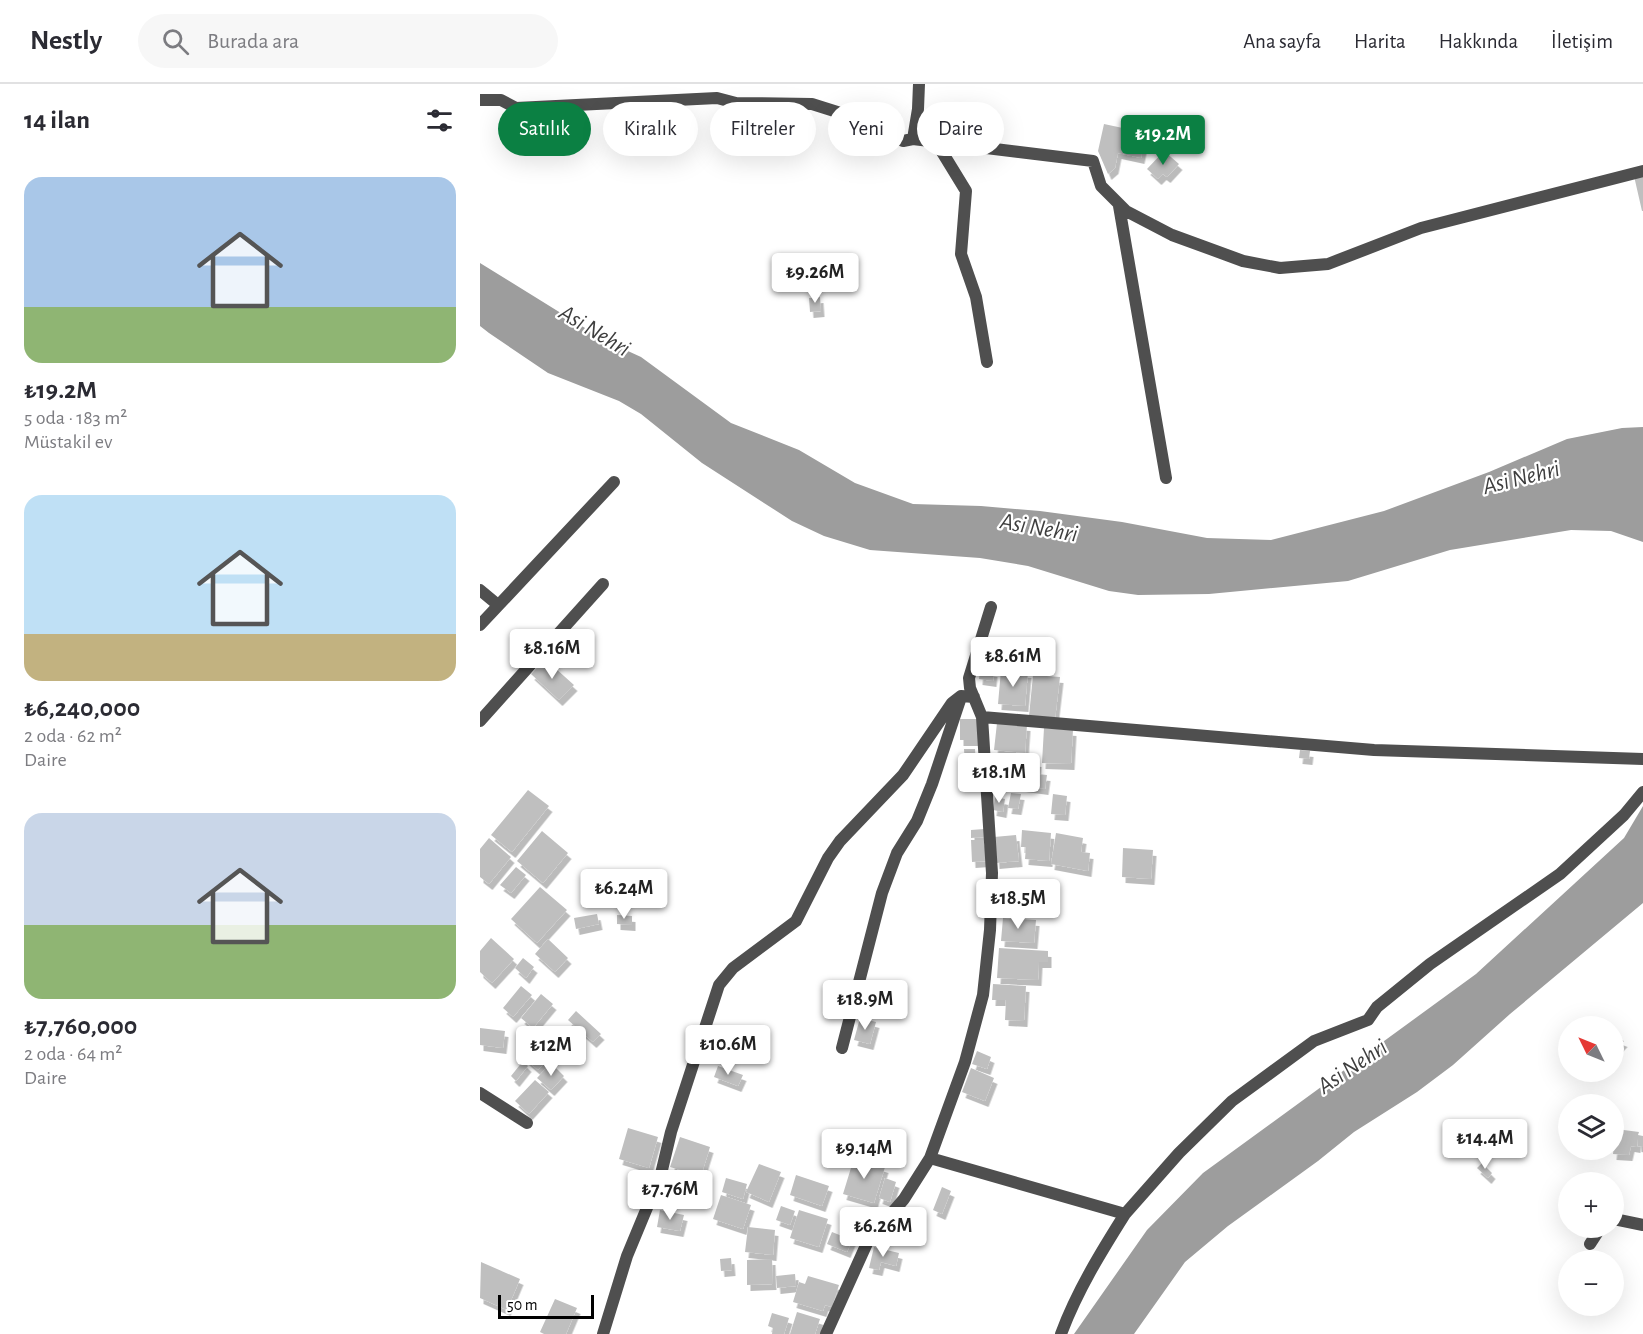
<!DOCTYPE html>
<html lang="tr">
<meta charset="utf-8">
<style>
body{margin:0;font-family:"Alegreya Sans",sans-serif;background:#f7f7f7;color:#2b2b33;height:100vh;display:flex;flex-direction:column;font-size:22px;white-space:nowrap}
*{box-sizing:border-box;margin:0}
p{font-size:20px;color:#7c7c81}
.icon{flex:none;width:33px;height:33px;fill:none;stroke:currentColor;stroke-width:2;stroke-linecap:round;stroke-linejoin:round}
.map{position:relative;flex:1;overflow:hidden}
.panel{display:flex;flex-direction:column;background:#fff;width:480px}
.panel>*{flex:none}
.guide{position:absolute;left:18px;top:18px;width:570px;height:54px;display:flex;gap:12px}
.needle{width:39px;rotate:313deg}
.buttons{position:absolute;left:1078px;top:932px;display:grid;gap:12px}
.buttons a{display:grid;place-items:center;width:66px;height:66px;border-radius:50%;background:#fff;box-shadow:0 6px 24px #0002;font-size:30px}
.scale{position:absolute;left:18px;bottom:15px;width:96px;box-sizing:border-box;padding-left:6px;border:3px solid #000;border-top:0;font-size:16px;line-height:21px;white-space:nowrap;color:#000;-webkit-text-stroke:4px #fff;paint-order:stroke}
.price{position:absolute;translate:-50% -51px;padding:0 14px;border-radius:6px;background:#fff;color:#222;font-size:20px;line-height:39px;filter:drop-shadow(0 2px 3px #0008)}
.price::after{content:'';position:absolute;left:50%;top:36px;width:18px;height:14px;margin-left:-9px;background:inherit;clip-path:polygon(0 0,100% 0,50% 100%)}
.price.on{background:#0b8043;color:#fff}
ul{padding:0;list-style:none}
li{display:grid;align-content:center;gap:12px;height:318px;padding:0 24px}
li span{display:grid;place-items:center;height:186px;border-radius:18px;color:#555}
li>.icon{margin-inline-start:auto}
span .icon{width:108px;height:108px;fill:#fffc;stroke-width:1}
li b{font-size:26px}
h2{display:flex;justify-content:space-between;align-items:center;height:72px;padding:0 24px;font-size:26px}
.pill{padding:0 21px;border-radius:27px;background:#fff;box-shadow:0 6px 24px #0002;font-size:21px;line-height:54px}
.pill.on{background:#0b8043;color:#fff}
header{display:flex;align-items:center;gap:36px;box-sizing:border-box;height:84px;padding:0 30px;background:#fff;border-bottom:2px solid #e1e1e2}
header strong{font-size:28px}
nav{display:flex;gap:33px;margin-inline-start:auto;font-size:21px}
.search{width:420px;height:54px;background:#f7f7f7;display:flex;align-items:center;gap:15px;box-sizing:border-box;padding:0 21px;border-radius:33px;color:#7c7c81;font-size:22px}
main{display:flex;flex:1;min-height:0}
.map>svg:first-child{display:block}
</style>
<header>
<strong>Nestly</strong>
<div class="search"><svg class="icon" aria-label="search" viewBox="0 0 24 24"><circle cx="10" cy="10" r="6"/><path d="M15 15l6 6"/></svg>Burada ara</div>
<nav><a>Ana sayfa</a><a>Harita</a><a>Hakkında</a><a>İletişim</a></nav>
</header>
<main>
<section class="panel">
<h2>14 ilan<svg class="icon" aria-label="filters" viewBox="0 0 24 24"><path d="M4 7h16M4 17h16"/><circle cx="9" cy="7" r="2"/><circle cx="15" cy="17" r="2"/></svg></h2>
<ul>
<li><span style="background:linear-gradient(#a9c7e8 70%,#8fb573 0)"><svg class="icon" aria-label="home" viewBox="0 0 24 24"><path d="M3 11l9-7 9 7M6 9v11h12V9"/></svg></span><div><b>₺19.2M</b><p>5 oda · 183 m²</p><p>Müstakil ev</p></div></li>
<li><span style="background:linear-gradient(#bfe0f5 75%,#c2b280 0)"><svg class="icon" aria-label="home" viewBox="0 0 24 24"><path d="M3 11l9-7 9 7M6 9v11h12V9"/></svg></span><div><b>₺6,240,000</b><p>2 oda · 62 m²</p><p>Daire</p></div></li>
<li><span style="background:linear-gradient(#c9d6e8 60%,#8fb573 0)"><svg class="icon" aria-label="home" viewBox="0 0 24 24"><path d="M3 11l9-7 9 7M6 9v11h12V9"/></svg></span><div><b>₺7,760,000</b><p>2 oda · 64 m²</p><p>Daire</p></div></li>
</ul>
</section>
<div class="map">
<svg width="1163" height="1250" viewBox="0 0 1163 1250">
<defs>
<filter id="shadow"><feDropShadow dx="3.5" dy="6" stdDeviation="0" flood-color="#0004"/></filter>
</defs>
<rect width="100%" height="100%" fill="#fff"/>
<path fill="#9d9d9d" d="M0 179 126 257 161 273 251 339 319 366 375 399 433 420 501 422 560 427 642 438 727 454 791 456 904 427 1009 388 1087 355 1142 344 1163 343V458L1131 447 1091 446 970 466 868 497 729 510 658 511 629 507 548 482 500 474 390 466 344 452 312 437 222 379 161 330 139 317 68 289 9 249 0 242Z
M1163 722V819L1030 930 973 981 937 1008 874 1048 838 1077 748 1142 705 1178 654 1250H594L667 1146 723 1089 996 890 1144 754Z"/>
<path fill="#bfbfbf" filter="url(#shadow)" d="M624 40 666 49 661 74 638 69 635 84 628 90 618 67Z
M684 67 699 80 687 93 683 90 678 95 667 85Z
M1163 90V127H1162L1154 92Z
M340 213 341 227 330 228 329 214Z
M65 575 94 601 79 616 51 590Z
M500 585 514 587 513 597 499 595Z
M521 586 548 588 545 622 518 620Z
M553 591 580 593 575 635 549 632Z
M480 635H498V656H480Z
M517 639 547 641 545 669 514 666Z
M564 644 593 646 591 680 562 679Z
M484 665H495L496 680 485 681Z
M820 666 830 667 829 675 819 674Z
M522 673 558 677 557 690 567 691 565 705 519 699Z
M48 706 69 722 32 768 11 751Z
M531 709 541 710 538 725 528 724Z
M573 710 587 712 585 731 571 730Z
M515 713 525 715 523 728 513 726Z
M504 745V753L491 754V746Z
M542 746 571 749 569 777 545 775 546 763H541Z
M62 747 88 769 63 799 37 777Z
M576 749 603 754 601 768 610 769 608 787 571 780Z
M536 751 539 777 516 779 514 753Z
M9 754 31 773 9 800 0 793V765Z
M491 756H504L506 777 492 778Z
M643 764 673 766 671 795 642 793Z
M36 783 46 791 31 809 20 801Z
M60 803 87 826 57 859 31 835Z
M117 830 119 840 96 845 94 834Z
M137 831 152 832V841L137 840Z
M523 834 556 836 554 859 521 857Z
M11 854 34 875 12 899 0 888V867Z
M68 855 88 874 75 888 55 870Z
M519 864 568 867V878H559L558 896 517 894Z
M43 874 54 883 46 894 35 884Z
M513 900 546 902 544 937 525 936 526 916H512Z
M41 902 52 911 33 933 23 924Z
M61 910 73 920 53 944 41 934Z
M96 927 121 950 113 958 88 936Z
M380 934 396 938 390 960 374 956Z
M0 944 25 947 23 964 0 961Z
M1134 953 1144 957 1134 968Z
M48 962 65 978 58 986 41 971Z
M497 967 511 973 507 985 492 980Z
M43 977 48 982 36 997 31 992Z
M71 979 84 992 71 1006 57 994Z
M238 982 263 991 258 1002 234 993Z
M491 984 514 994 505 1017 482 1008Z
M55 996 69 1008 49 1030 35 1017Z
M148 1044 178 1053 169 1084 139 1075Z
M1136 1045 1159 1048 1158 1051 1163 1052V1063L1158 1062V1054L1157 1063 1151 1062 1149 1071 1133 1070Z
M200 1053 230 1063 221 1092 190 1083Z
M374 1074 405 1083 394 1119 363 1110Z
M1002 1079 1012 1089 1008 1094 997 1084Z
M279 1080 301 1088 289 1118 266 1108Z
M316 1091 349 1102 342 1122 310 1111Z
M246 1094 267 1100 263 1115 242 1108Z
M405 1094 416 1098 410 1118 399 1114Z
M462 1103 471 1107 462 1130 453 1126Z
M241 1111 271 1121 263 1145 233 1135Z
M301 1122 315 1127 310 1141 296 1136Z
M180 1126 204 1131 200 1147 177 1143Z
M319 1126 348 1135 339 1163 310 1154Z
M268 1143 295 1146 293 1171 265 1168Z
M352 1148 372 1156 367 1168 347 1160Z
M394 1163 419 1169 416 1182 401 1178 399 1186 389 1184Z
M251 1174 252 1186 241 1187 240 1175Z
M292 1175 293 1200 267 1201V1176Z
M1 1178 40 1195 27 1226 0 1214Z
M315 1190 316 1202 297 1204 296 1192Z
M328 1192 359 1201 352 1223 345 1221 343 1227 313 1218 319 1198 325 1200Z
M75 1215 97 1224 86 1250H64L60 1248Z
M317 1228 340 1235 335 1250H310Z
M292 1229 309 1234 304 1250H292L293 1244 288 1242Z"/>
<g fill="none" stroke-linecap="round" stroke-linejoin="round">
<path stroke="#4f4f4f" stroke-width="12" d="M0 16H21L36 24 237 14 256 19 332 20 389 38 423 57 433 55 438 25 439 0
M433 55 613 77 621 102 646 127 692 151 763 177 800 184 848 180 941 144 1163 87
M456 58 486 107 481 170 496 213 507 278
M639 122 686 394
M0 506 18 521
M0 541 134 398
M502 633 894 666 1163 675
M0 637 123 500
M362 964 402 809 417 769 437 737 452 700 480 616
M0 1009 47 1039
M450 1074 645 1130 699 1069 752 1017 834 957 888 936 897 923 950 880 1080 790 1144 731 1163 708
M1134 1135 1163 1141
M1110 1160 1121 1143
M123 1250 147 1172 181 1090 191 1048 239 901 253 884 316 837 348 774 360 757 423 691 472 619 481 612 494 613
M346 1250 388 1157 424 1115 450 1074 485 978 503 911 510 846 512 789 502 633 490 604 489 594 511 523
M581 1250C597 1207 621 1168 645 1130"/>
</g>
<g text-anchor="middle" stroke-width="4.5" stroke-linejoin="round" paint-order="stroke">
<g font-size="24" font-style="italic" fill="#3e3e3e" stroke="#fff">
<text transform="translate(115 246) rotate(31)" y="8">Asi Nehri</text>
<text transform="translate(1041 393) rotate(-14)" y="8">Asi Nehri</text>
<text transform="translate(559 443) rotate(10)" y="8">Asi Nehri</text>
<text transform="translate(872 982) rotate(-34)" y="8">Asi Nehri</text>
</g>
</g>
</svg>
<div class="buttons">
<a><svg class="needle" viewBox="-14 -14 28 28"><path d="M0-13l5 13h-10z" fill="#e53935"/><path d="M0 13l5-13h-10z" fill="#7c7c81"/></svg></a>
<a><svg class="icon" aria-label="layers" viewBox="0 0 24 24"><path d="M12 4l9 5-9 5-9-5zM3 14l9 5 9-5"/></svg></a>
<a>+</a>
<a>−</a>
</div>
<div class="scale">50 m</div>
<b class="price on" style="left:683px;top:82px">₺19.2M</b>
<b class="price" style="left:335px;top:220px">₺9.26M</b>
<b class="price" style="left:72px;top:596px">₺8.16M</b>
<b class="price" style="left:533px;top:604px">₺8.61M</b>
<b class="price" style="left:519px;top:720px">₺18.1M</b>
<b class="price" style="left:144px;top:836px">₺6.24M</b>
<b class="price" style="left:538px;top:846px">₺18.5M</b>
<b class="price" style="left:385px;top:947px">₺18.9M</b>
<b class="price" style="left:248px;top:992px">₺10.6M</b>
<b class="price" style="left:71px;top:993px">₺12M</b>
<b class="price" style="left:1005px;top:1086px">₺14.4M</b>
<b class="price" style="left:384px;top:1096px">₺9.14M</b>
<b class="price" style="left:190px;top:1137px">₺7.76M</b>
<b class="price" style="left:403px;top:1174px">₺6.26M</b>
<div class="guide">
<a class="pill on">Satılık</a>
<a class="pill">Kiralık</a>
<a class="pill">Filtreler</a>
<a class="pill">Yeni</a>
<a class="pill">Daire</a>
</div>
</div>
</main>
